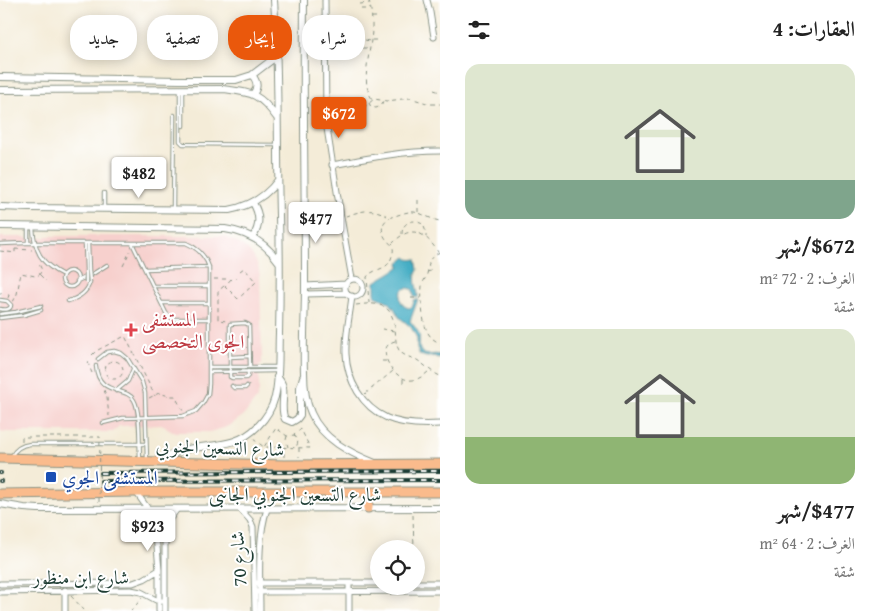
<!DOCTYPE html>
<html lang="ar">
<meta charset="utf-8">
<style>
body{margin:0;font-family:"Gentium Book Plus",Amiri,serif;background:#f6f6f6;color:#222;direction:rtl;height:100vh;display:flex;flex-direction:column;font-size:19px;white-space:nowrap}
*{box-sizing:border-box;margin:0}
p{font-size:16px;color:#767676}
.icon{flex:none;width:28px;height:28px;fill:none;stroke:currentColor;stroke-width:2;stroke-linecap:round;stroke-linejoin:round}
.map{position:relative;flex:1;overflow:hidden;direction:ltr}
.panel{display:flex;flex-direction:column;background:#fff;width:440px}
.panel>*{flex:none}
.banner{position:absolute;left:15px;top:15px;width:350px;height:45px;direction:rtl;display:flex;gap:10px}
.controls{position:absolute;left:370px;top:540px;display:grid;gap:10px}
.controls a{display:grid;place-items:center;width:55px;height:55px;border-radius:50%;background:#fff;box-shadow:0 2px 12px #0003;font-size:25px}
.price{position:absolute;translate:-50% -42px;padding:0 11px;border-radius:5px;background:#fff;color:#222;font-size:16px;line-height:32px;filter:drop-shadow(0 1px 2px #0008)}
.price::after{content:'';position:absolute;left:50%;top:30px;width:15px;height:11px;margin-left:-8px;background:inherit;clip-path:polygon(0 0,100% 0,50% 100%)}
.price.on{background:#ea580c;color:#fff}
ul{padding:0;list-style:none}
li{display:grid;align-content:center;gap:10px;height:265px;padding:0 25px}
li span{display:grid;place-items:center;height:155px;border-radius:15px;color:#555}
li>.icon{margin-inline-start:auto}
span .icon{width:90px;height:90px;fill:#fffc;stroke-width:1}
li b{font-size:21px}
h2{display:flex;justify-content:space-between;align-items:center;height:60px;padding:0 25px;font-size:21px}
.pill{padding:0 18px;border-radius:20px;background:#fff;box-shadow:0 2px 12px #0003;font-size:18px;line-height:45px}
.pill.on{background:#ea580c;color:#fff}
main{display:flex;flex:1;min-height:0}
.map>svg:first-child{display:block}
</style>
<main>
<section class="panel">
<h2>العقارات: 4<svg class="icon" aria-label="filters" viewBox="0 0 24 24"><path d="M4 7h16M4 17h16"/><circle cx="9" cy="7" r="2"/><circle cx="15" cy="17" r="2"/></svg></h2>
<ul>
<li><span style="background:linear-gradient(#dfe7d0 75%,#7fa58c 0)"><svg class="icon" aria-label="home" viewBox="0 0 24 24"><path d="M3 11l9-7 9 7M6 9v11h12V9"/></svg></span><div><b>$672/شهر</b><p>الغرف: 2 · 72 m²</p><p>شقة</p></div></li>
<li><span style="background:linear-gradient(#dfe7d0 70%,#8fb573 0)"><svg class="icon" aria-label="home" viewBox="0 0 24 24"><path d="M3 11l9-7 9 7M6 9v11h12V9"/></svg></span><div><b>$477/شهر</b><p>الغرف: 2 · 64 m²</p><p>شقة</p></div></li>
</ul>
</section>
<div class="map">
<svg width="440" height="611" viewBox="0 0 440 611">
<rect width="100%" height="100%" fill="#fff"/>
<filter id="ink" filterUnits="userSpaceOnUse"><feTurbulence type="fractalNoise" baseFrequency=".02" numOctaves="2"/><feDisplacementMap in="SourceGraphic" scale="10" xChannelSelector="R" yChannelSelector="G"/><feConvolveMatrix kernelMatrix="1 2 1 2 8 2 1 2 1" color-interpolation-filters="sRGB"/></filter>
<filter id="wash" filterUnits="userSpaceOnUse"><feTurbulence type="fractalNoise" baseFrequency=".0096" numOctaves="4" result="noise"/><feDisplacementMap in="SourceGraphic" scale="20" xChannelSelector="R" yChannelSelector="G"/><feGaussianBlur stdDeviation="1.12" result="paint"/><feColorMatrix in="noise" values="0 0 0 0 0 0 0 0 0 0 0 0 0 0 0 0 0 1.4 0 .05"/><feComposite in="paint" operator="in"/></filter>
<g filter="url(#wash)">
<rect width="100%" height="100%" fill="#f4ecd8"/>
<path fill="#f7d0cd" d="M47 236H220L226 237 234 241 246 248 253 256 258 266 260 276 262 364 259 365V391L257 398 244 415 232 424 224 428 209 432H172L164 425 119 426 113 432H6L0 431V237H25L26 238H45Z"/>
<path fill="#45adc4" stroke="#32757c" d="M406 257C409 260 411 260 416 259L418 270C412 279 418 288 418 297H414L413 290C398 281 395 307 410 308L413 305 414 300 418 299 410 321C413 325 418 330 419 335 421 341 416 350 424 354 429 356 434 353 440 355V359L434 356 427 357 420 355 417 349V338L411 327 399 317 394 308 389 302 375 296V282C384 276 393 272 400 266L399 263Z"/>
</g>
<g filter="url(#ink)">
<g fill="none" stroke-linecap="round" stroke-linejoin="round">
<defs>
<path id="service" d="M180 89V141L183 144 276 145
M183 91V126
M104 207V193
M173 208 174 115
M28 227V243
M33 227C34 250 41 264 63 275
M85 243 86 270
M88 243 89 270
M132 243 166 313 170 317 174 319H209
M0 244 26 243H186C198 248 205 255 209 267V384L208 394 203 403 196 411 183 416 123 418 103 423
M145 269 208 267
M62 279a8 8 0 1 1 16 0a8 8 0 1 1-16 0Z
M77 281 91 275 107 265
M153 286H209
M0 300 7 301 11 305C11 310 5 310 0 309
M68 301C79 298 87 293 90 282
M162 303H209
M0 314 16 312 41 306
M0 318 24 315 41 310
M230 357 250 356
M98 359 107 352 114 351 121 353 127 358 142 382 145 393 147 460
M96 366C98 396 126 386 134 400 141 412 139 445 140 459
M210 367H277
M248 371V376L246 378H232L230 377V324L245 323 249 325 250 367
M210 372 276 371
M232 386 234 388H245L247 386
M116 391 128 381 133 369
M11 457C15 449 21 445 30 444H146"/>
<path id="minor" d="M325 0 326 122 341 217 352 279
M427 0 430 12 434 37
M332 165C368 158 403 151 440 151
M345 288a9 9 0 1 1 18 0a9 9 0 1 1-18 0Z
M305 286 346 284
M305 294 347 293
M352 296C350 315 345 334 346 354 347 380 362 407 387 418 403 425 423 425 440 424
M136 492 148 509 154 526 156 535 159 570V611
M240 509 250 520 253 527 255 611
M255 583H379
M349 583V611
M416 583H440
M0 584 133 583 144 579 159 570
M65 590V611
M0 592 131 590 141 592 156 600 165 601
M255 592 440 591
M165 611V533L169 520 177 509
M260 611C260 580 257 538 267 509"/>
<path id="tertiary" d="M304 0C303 95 305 190 305 285 305 314 303 343 304 372 304 386 305 400 311 413 322 439 350 453 375 463
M252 75C258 82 258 88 253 94
M0 77 180 80H236L252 75 277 56
M0 90 223 89C253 93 259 93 277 118
M253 203C260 214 260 226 253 237
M0 207 29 208 229 210C250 206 266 197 278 180
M0 226 225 229C248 232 266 243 279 262
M277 377C290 388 278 406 285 419L292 422 297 419 300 415V387L303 377
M157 462C167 456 177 451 188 449 214 444 238 447 258 426 266 418 272 408 275 397 280 376 278 354 279 333 280 294 280 255 279 215 277 144 279 72 274 0
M0 504 24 508 38 509 440 508"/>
<path id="trunk" d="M0 458 284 465 440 464
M368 493V508
M0 494 136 492H440"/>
</defs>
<use href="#service" stroke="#8a9486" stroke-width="4.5"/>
<use href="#minor" stroke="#8a9486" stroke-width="7"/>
<use href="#tertiary" stroke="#8a9486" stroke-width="8"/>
<use href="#trunk" stroke="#8a9486" stroke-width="11"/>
<path stroke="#8a9486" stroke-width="1" stroke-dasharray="4 4" stroke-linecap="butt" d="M369 0C372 12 373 28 371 40 369 59 361 82 372 99
M360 4 369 3
M361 9H370
M372 17H378
M365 40 370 41
M372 40H378
M363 48H369
M434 90 440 92
M369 103 371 107 376 108 381 106 383 101
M332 111 362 109 374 99 387 101 410 98 430 104H440
M418 212V200
M346 216C360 211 375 207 387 216
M402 234C402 226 407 221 415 221L423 224 426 232V237
M392 244C411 223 425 232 438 252
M15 249 32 250
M0 251 15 253V249
M440 252C427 258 430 262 427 274 426 278 423 281 422 286 421 298 422 323 428 333 431 338 435 341 440 343
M123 266 130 251
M427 272 434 270
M40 275 46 281
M236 278H237
M214 279H230
M231 279 225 286 238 299 256 282 244 268 240 271
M224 286 218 291V320L227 321
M0 293H2
M8 295H9L8 298
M411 298H421
M13 302 17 294 21 273 35 276 39 275 42 270 38 262
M369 303 367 277C373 268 387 271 391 259 392 256 394 251 393 248 392 244 388 242 386 239 378 228 384 218 395 216 401 214 408 211 414 212 423 213 431 220 440 221
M356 305C379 302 392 303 395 329 396 335 395 343 398 348 399 351 401 353 403 354 407 357 413 358 417 360 425 365 431 372 440 376
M382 329 394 331
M395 341C372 347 395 383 413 380 420 379 426 374 430 370
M92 355 96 351 125 336 155 396
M382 361H386
M105 370a9 9 0 1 1 18 0a9 9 0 1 1-18 0Z
M88 362 89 366 92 373
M403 379V385
M104 390 107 398 109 416
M365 394 393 371
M149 398 159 393 169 396H175L183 411
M294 435C298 439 299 442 296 447
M287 436 286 440 288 447
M253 439 264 447 310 448 301 429 294 435 287 436 276 428 264 447
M22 441V437H100
M299 448V457
M284 457V448
M413 515 414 549
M71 596 85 611
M131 611 142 598"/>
<use href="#service" stroke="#fff" stroke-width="2.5"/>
<use href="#minor" stroke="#fff" stroke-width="5"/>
<use href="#tertiary" stroke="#fff" stroke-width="6"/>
<use href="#trunk" stroke="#fabb8c" stroke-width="9"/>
<defs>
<path id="rail" d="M0 473H1
M101 473 440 471
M0 481H1
M101 481 440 480"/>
</defs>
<use href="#rail" stroke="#1f3d34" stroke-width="4"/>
<use href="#rail" stroke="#fff" stroke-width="2" stroke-dasharray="5.5" stroke-linecap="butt"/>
<defs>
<path id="service-bridge" d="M86 270V282
M89 270 90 282"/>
</defs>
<use href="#service-bridge" stroke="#8a9486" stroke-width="4.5" stroke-linecap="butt"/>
<path stroke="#8a9486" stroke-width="1" stroke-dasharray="4 4" stroke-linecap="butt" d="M99 502 100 437"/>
<use href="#service-bridge" stroke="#fff" stroke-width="2.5"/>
</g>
</g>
<path fill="#e0444e" stroke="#fff" stroke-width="2" d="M128.5 322.5h5v5h5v5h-5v5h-5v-5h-5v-5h5z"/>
<rect fill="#1a4fb4" stroke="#fff" stroke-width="2" x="45" y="471" width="12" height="12" rx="2.5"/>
<g text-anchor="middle" stroke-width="4" stroke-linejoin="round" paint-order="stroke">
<g font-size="19" fill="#be3a42" stroke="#fff" text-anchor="start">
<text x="142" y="326">المستشفى<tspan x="142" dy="22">الجوى التخصصى</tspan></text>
</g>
<g font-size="19" fill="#1f3d34" stroke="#fff">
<text transform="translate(220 447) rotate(2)" y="7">شارع التسعين الجنوبي</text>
<text x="295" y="501">شارع التسعين الجنوبي الجانبى</text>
<text transform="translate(238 559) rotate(-93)" y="7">شارع 70</text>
<text x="81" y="584">شارع ابن منظور</text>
</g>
<g font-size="19" fill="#164399" stroke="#fff" text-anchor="start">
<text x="62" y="484">المستشفى الجوي</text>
</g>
</g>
</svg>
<div class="controls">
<a><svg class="icon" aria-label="locate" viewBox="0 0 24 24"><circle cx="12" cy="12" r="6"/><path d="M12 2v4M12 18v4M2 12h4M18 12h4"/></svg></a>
</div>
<b class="price on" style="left:339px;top:139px">$672</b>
<b class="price" style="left:139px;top:199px">$482</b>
<b class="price" style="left:316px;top:244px">$477</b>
<b class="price" style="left:148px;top:552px">$923</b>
<div class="banner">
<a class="pill">شراء</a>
<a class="pill on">إيجار</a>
<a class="pill">تصفية</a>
<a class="pill">جديد</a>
</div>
</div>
</main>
